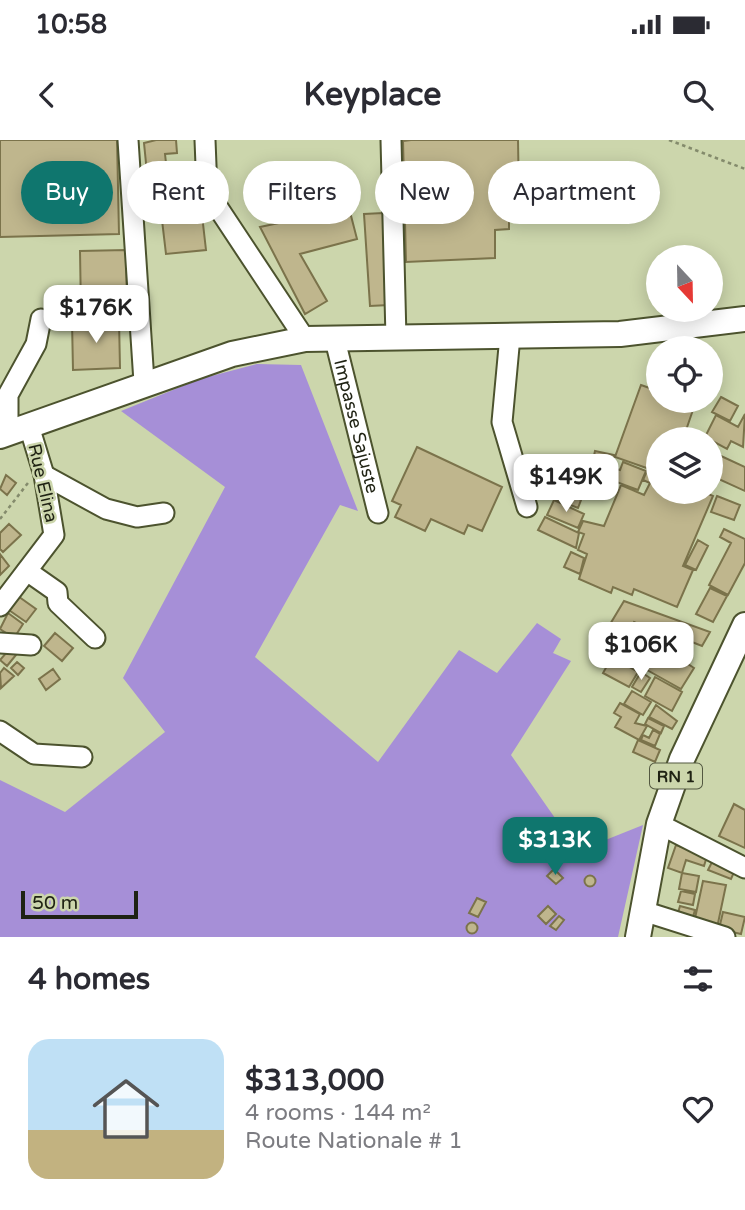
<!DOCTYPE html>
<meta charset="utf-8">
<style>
body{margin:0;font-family:"Varela Round",sans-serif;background:#f2f2f3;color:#2b2b33;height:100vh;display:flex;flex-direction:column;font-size:26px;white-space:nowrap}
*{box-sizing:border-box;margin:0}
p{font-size:23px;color:#7c7c81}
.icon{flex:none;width:38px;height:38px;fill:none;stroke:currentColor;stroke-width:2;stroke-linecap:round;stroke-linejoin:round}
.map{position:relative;height:797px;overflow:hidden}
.details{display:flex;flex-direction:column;background:#fff;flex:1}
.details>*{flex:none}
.banner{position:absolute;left:21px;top:21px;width:704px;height:63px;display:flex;gap:14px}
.needle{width:46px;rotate:158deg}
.controls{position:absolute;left:646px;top:105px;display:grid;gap:14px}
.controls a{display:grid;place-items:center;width:77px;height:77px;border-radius:50%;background:#fff;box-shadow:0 4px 18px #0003;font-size:35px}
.scale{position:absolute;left:21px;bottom:18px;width:117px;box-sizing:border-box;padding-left:7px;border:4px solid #1f2213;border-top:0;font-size:19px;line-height:24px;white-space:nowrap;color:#1f2213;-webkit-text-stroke:5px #ccd6ac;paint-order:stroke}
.price{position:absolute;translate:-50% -60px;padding:0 16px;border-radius:14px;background:#fff;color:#222;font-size:23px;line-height:46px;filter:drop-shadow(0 2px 4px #0008)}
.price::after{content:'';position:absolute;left:50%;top:42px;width:21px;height:16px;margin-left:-10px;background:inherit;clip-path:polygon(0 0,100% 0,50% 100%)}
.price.active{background:#0f766e;color:#fff}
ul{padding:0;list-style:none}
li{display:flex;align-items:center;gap:21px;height:175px;padding:0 28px}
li+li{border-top:2px solid #e1e1e2}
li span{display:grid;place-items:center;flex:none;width:196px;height:140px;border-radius:21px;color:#555}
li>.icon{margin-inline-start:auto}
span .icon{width:84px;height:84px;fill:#fffc;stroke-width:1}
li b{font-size:30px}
h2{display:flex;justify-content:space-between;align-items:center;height:84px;padding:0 28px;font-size:30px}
.chip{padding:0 24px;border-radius:32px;background:#fff;box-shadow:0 4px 18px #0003;font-size:24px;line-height:63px}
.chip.active{background:#0f766e;color:#fff}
.status{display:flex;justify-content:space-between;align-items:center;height:49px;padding:0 35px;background:#fff;direction:ltr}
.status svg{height:19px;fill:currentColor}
header{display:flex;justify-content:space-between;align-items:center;height:91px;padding:0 28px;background:#fff;font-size:32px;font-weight:800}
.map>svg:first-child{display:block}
</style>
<div class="status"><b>10:58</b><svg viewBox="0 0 49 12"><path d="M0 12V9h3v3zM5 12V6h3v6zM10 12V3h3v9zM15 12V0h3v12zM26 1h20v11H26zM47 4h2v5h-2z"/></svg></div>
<header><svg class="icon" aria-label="back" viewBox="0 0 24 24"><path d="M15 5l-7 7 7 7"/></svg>Keyplace<svg class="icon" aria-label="search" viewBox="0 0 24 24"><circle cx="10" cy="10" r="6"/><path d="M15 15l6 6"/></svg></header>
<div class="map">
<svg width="745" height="797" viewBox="0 0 745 797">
<rect width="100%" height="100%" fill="#ccd6ac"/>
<path fill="#a68fd7" d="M257 224 301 225 358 371 340 365 255 517 378 622 459 510 497 533 537 483 561 499 553 513 571 521 511 615 578 711 643 685 618 797H0V640L65 672 165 592 123 538 225 347 121 271 200 239Z"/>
<path fill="#bfb68d" stroke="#7b734b" stroke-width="2" fill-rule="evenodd" d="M0 0H117L119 94 0 97Z
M156 0H176L177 13 165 14 167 32 147 33 144 3Z
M411 0H518L519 60 509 59V89L495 90V118L406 122 403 1Z
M349 68 357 99 300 114 327 161 305 174 260 87Z
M383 73 389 165 370 166 364 74Z
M202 75 206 110 166 114 162 80Z
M126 110 127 170 81 171 80 111Z
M119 180 120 228 73 230 72 181Z
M658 230V250L653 249Z
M641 245 658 251V261H685L695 264 683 299H658V332L615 317Z
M721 257 738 266 730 281 712 272Z
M745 274 743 307 731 301 727 309 705 297 716 275 738 287Z
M417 307 502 347 482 391 468 385 464 394 431 379 425 391 395 377 401 365 392 361Z
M595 311 614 315 610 334 591 330Z
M721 316 745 327V351L712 336Z
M623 322 646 331 638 350 611 340 615 329 620 330Z
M648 328 658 333V352H704L713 356 683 426 693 430 677 467 634 449 632 455 613 447 611 453 579 439 587 414 578 410 584 394 578 392 583 381 604 386 621 345 644 355 650 343 643 340Z
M6 335 16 343 7 355 0 349Z
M559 350 581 360 578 368 555 359Z
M717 356 740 365 734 380 711 372Z
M554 360 584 374 578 388 547 375Z
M545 377 579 393 576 408 538 390Z
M9 384 21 395 3 412 0 409V393Z
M724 389 745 399V423L728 455 709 445 731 403 720 397Z
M698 400 708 406 696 430 685 425Z
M571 412 584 418 580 434 564 427Z
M0 414 9 426 0 435Z
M710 448 727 456 713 482 696 474Z
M15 454 36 469 26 482 6 468Z
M624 461 710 492 702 506 692 502 682 520 694 528 681 549 622 516 626 510 603 496ZM634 482 640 485 634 496 629 492Z
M8 473 23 484 14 498 0 489Z
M55 493 73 508 62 521 44 506Z
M14 504 20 510 7 526 0 520Z
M612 517 638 532 629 547 603 533Z
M17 522 24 528 18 535 11 528Z
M4 528 14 536 1 548 0 533Z
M53 529 60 539 46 550 39 539Z
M641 532 650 538 641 552 632 547Z
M655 537 682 552 672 571 645 556Z
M632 551 651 562 643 575 624 564Z
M620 563 640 574 635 583 647 586 639 600 615 587 621 577 614 573Z
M656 565 677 581 672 589 649 577Z
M648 578 664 586 661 593 645 584Z
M653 590 660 594 655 606 641 600 643 595 649 598Z
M638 600 660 610 655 622 633 612Z
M734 664 745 670V708L719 696Z
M676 705 707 716 704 726 686 720 682 733 668 728Z
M713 720 735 730 731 739 708 730Z
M554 729 563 738 556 744 547 736Z
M682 733 699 736 696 752 679 749Z
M584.5 741a5.5 5.5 0 1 1 11 0a5.5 5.5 0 1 1-11 0Z
M703 741 726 745 717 788 694 783Z
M681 751 695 754 693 765 678 762Z
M477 758 486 762 478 777 469 773Z
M548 766 556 774 546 784 538 776Z
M680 766 695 770 692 780 677 776Z
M723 772 745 777 741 794 719 789Z
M559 776 564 780 556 790 550 786Z
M466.5 788a5.5 5.5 0 1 1 11 0a5.5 5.5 0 1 1-11 0Z"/>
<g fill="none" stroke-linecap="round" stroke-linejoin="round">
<defs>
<g id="minor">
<path d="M128 0 144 242"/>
<path d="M205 0 207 51 305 199"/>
<path d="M391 0 396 198"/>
<path d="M510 196 502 282 527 367"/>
<path id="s1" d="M335 200 378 373"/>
<path d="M8 293V255L36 204 41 179"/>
<path d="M44 335 106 369 137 377 164 373"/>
<path d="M27 431 57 452 58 463 95 498"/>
<path d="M0 466 54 395 44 335 29 286"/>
<path d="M0 503 31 505"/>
<path d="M0 591 34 614 82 617"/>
<path d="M659 684 745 728"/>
<path d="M643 771 725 797"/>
</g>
<path id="major" d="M0 296 232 214 305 199 620 194 745 179
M638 797 659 684 682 619 745 485"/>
</defs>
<use href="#minor" stroke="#4c532e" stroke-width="23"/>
<use href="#major" stroke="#4c532e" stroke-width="28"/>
<path stroke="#848b6c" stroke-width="2.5" stroke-dasharray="3.5 3.5" stroke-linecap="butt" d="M669 0 745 29
M0 379 28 343"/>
<use href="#minor" stroke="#fff" stroke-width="19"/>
<use href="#major" stroke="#fff" stroke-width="24"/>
</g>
<g text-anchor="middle" stroke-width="5" stroke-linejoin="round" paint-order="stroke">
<rect fill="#ccd6ac" stroke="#535841" stroke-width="2" x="650" y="623.5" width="52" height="25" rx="5"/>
<g font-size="16" font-weight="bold" fill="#1f2213">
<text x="676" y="642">RN 1</text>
</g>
<g font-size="18" fill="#1f2213" stroke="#ccd6ac">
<text dy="6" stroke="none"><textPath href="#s1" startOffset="89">Impasse Sajuste</textPath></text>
<text transform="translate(43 343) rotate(77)" y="6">Rue Elina</text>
</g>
</g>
</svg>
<div class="controls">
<a><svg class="needle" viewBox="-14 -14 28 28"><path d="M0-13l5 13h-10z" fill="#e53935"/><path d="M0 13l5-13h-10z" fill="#7c7c81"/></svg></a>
<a><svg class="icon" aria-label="locate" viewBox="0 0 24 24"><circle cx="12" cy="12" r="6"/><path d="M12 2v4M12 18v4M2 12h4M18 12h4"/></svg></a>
<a><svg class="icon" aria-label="layers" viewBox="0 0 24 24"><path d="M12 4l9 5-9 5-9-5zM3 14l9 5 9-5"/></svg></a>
</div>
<div class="scale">50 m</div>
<b class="price" style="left:96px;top:205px">$176K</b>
<b class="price" style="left:566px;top:374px">$149K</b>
<b class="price" style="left:641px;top:542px">$106K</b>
<b class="price active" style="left:555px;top:737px">$313K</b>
<div class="banner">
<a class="chip active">Buy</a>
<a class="chip">Rent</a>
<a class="chip">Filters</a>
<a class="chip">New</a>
<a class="chip">Apartment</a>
</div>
</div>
<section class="details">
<h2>4 homes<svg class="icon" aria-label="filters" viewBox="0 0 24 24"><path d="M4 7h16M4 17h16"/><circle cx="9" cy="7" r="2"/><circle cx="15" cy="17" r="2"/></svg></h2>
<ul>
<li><span style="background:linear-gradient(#bfe0f5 65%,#c2b280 0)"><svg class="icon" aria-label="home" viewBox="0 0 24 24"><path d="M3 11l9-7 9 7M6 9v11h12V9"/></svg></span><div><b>$313,000</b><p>4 rooms · 144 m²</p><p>Route Nationale # 1</p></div><svg class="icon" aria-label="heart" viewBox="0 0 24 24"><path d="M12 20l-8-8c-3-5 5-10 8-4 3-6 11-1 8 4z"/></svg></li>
</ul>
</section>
